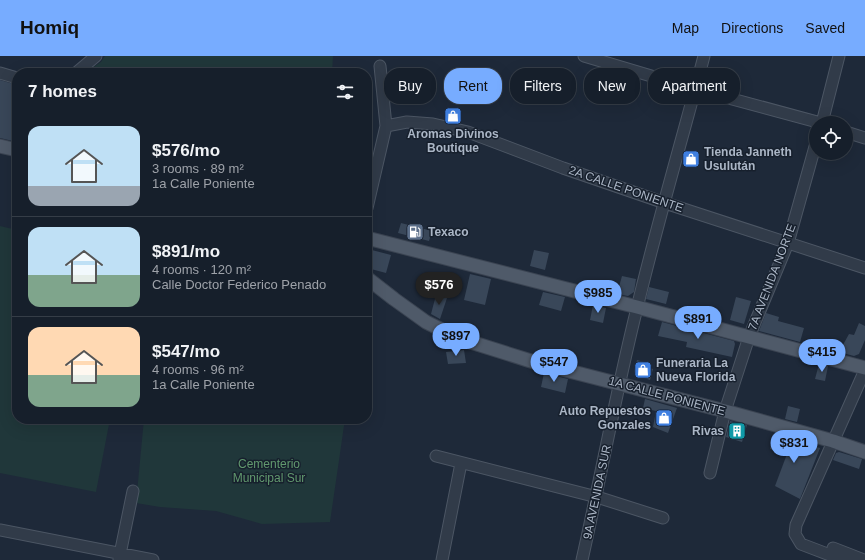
<!DOCTYPE html>
<meta charset="utf-8">
<style>
body{margin:0;font-family:Arial,sans-serif;background:#232c37;color:#f1f3f6;height:100vh;display:flex;flex-direction:column;font-size:15px;white-space:nowrap}
*{box-sizing:border-box;margin:0}
p{font-size:13px;color:#9ea2a9}
.icon{flex:none;width:22px;height:22px;fill:none;stroke:currentColor;stroke-width:2;stroke-linecap:round;stroke-linejoin:round}
.map{position:relative;flex:1;overflow:hidden}
.drawer{position:absolute;left:12px;top:12px;width:360px;height:356px;display:flex;flex-direction:column;background:#161f2b;border-radius:16px;box-shadow:0 4px 16px #0002,0 0 0 1px #353d47}
.drawer>*{flex:none}
.hud{position:absolute;left:384px;top:12px;width:380px;height:36px;display:flex;gap:8px}
.fabs{position:absolute;left:809px;top:60px;display:grid;gap:8px}
.fabs a{display:grid;place-items:center;width:44px;height:44px;border-radius:50%;background:#161f2b;box-shadow:0 4px 16px #0002,0 0 0 1px #353d47;font-size:20px}
.price{position:absolute;translate:-50% -34px;padding:0 9px;border-radius:14px;background:#77acff;color:#111;font-size:13px;line-height:26px;filter:drop-shadow(0 1px 2px #0008)}
.price::after{content:'';position:absolute;left:50%;top:24px;width:12px;height:9px;margin-left:-6px;background:inherit;clip-path:polygon(0 0,100% 0,50% 100%)}
.price.on{background:#222;color:#fff}
ul{padding:0;list-style:none}
li{display:flex;align-items:center;gap:12px;height:100px;padding:0 16px}
li+li{border-top:1px solid #353d47}
li span{display:grid;place-items:center;flex:none;width:112px;height:80px;border-radius:12px;color:#555}
li>.icon{margin-inline-start:auto}
span .icon{width:48px;height:48px;fill:#fffc;stroke-width:1}
li b{font-size:17px}
h2{display:flex;justify-content:space-between;align-items:center;height:48px;padding:0 16px;font-size:17px}
.chip{padding:0 14px;border-radius:16px;background:#161f2b;box-shadow:0 4px 16px #0002,0 0 0 1px #353d47;font-size:14px;line-height:36px}
.chip.on{background:#77acff;color:#111}
header{display:flex;align-items:center;gap:24px;box-sizing:border-box;height:56px;padding:0 20px;background:#77acff;color:#111}
header strong{font-size:19px}
nav{display:flex;gap:22px;margin-inline-start:auto;font-size:14px}
.map>svg:first-child{display:block}
</style>
<header>
<strong>Homiq</strong>
<nav><a>Map</a><a>Directions</a><a>Saved</a></nav>
</header>
<div class="map">
<svg width="865" height="504" viewBox="0 0 865 504">
<rect width="100%" height="100%" fill="#1e2939"/>
<path fill="#20373a" d="M105 0H333L332 17H85L101 6Z
M0 170 17 174V363H110L96 436 0 417Z
M144 363H345L330 466 262 468 216 455 160 451 136 447Z"/>
<path fill="#394759" d="M0 24 17 29V86L0 82Z
M401 167 432 175 429 185 398 177Z
M368 193 391 199 386 217 371 213 367 214Z
M534 194 549 197 545 214 530 210Z
M470 218 491 223 485 249 464 244Z
M622 220 636 223 634 236 628 240 617 238Z
M649 231 669 236 666 248 646 243Z
M543 236 565 241 561 255 539 249Z
M436 239 447 242 440 263 431 258Z
M736 241 751 245 744 268 730 264Z
M593 249 606 252 603 267 590 264Z
M766 257 779 261 778 265 804 272 800 286 759 275Z
M662 266 734 285 735 288 732 301 686 291 687 286 658 280Z
M859 267 865 270V284L859 298 854 300 839 296 849 278 854 279Z
M464 294 466 307 448 308 446 296Z
M637 304 648 307 647 311 653 313 650 324 638 320 635 318 634 315Z
M819 308 828 310 825 325 815 323Z
M544 317 568 323 565 337 541 331Z
M645 343 677 352 668 377 653 371 656 355 643 352Z
M788 350 800 353 797 366 785 363Z
M730 365 747 369 742 386 726 381Z
M773 378 820 392 800 443 775 430 787 398 770 393Z
M839 396 862 403 859 413 833 404 836 397Z"/>
<g fill="none" stroke-linecap="round" stroke-linejoin="round">
<defs>
<path id="minor" d="M584 0 695 33 821 67
M0 17 17 22
M76 17 96 0
M822 67 839 0
M386 70 407 66 433 68 468 76 563 112 665 147 865 212
M846 76 865 82
M367 152 386 70 380 10
M436 400 597 441 663 462
M710 417 725 355 749 281 788 187 816 87
M0 474 153 504
M833 492 864 504
M119 503 133 435
M442 504 461 407
M582 504C601 420 616 336 637 252 657 168 682 84 704 0
M843 504 801 488 795 478 796 469 865 314"/>
<path id="major" d="M0 90 17 94
M367 182 637 251 865 312
M367 222 394 243 426 266 458 282 534 306 725 355 833 385 865 396"/>
</defs>
<use href="#minor" stroke="#4c5664" stroke-width="13"/>
<use href="#major" stroke="#3b4452" stroke-width="15"/>
<use href="#minor" stroke="#313b49" stroke-width="11"/>
<use href="#major" stroke="#4f5a69" stroke-width="13"/>
</g>
<defs>
<symbol id="shop-square" viewBox="-11 -11 22 22"><rect x="-9" y="-9" width="18" height="18" rx="4" fill="#3f7fe0" stroke="#17202d"/><path d="M-5-2.5h2.3a2.7 3.5 0 0 1 5.4 0H5L5.5 6h-11ZM-1.5-2.5h3a1.5 2.3 0 0 0-3 0Z" fill="#fff"/></symbol>
<symbol id="fuel-square" viewBox="-11 -11 22 22"><rect x="-9" y="-9" width="18" height="18" rx="4" fill="#5c6f8a" stroke="#17202d"/><path d="M-5.5-6h7V0h2V4h1.3V-2.5L3-4.5l.8-.8L6-3V5H2.5V1h-1V6h-7ZM-4.2-4.7v3.2H.2V-4.7Z" fill="#fff"/></symbol>
<symbol id="building-square" viewBox="-11 -11 22 22"><rect x="-9" y="-9" width="18" height="18" rx="4" fill="#0f9aa8" stroke="#17202d"/><path d="M-4-6H4V6H1V3H-1V6H-4ZM-2.5-4.3h1.7v1.8h-1.7ZM.8-4.3h1.7v1.8H.8ZM-2.5-1h1.7V.8h-1.7ZM.8-1h1.7V.8H.8Z" fill="#fff"/></symbol>
</defs>
<g fill-rule="evenodd">
<use href="#shop-square" x="443" y="50" width="20" height="20"/>
<use href="#shop-square" x="681" y="93" width="20" height="20"/>
<use href="#fuel-square" x="405" y="166" width="20" height="20"/>
<use href="#shop-square" x="633" y="304" width="20" height="20"/>
<use href="#shop-square" x="654" y="352" width="20" height="20"/>
<use href="#building-square" x="727" y="365" width="20" height="20"/>
</g>
<g text-anchor="middle" stroke-width="3" stroke-linejoin="round" paint-order="stroke">
<g font-size="12" font-weight="bold" fill="#abb6c6" stroke="#17202d" text-anchor="start">
<text x="453" y="82" text-anchor="middle">Aromas Divinos<tspan x="453" dy="14">Boutique</tspan></text>
<text x="704" y="100">Tienda Janneth<tspan x="704" dy="14">Usulután</tspan></text>
<text x="428" y="180">Texaco</text>
<text x="656" y="311">Funeraria La<tspan x="656" dy="14">Nueva Florida</tspan></text>
<text x="651" y="359" text-anchor="end">Auto Repuestos<tspan x="651" dy="14">Gonzales</tspan></text>
<text x="724" y="379" text-anchor="end">Rivas</text>
</g>
<g font-size="12" fill="#abb6c6" stroke="#17202d">
<text transform="translate(626 133) rotate(19)" y="4">2A CALLE PONIENTE</text>
<text transform="translate(772 221) rotate(-69)" y="4">7A AVENIDA NORTE</text>
<text transform="translate(667 340) rotate(15)" y="4">1A CALLE PONIENTE</text>
<text transform="translate(597 436) rotate(-78)" y="4">9A AVENIDA SUR</text>
</g>
<g font-size="12" fill="#61986e" stroke="#17202d">
<text x="269" y="412">Cementerio<tspan x="269" dy="14">Municipal Sur</tspan></text>
</g>
</g>
</svg>
<div class="fabs">
<a><svg class="icon" aria-label="locate" viewBox="0 0 24 24"><circle cx="12" cy="12" r="6"/><path d="M12 2v4M12 18v4M2 12h4M18 12h4"/></svg></a>
</div>
<b class="price on" style="left:439px;top:250px">$576</b>
<b class="price" style="left:598px;top:258px">$985</b>
<b class="price" style="left:698px;top:284px">$891</b>
<b class="price" style="left:456px;top:301px">$897</b>
<b class="price" style="left:822px;top:317px">$415</b>
<b class="price" style="left:554px;top:327px">$547</b>
<b class="price" style="left:794px;top:408px">$831</b>
<div class="hud">
<a class="chip">Buy</a>
<a class="chip on">Rent</a>
<a class="chip">Filters</a>
<a class="chip">New</a>
<a class="chip">Apartment</a>
</div>
<section class="drawer">
<h2>7 homes<svg class="icon" aria-label="filters" viewBox="0 0 24 24"><path d="M4 7h16M4 17h16"/><circle cx="9" cy="7" r="2"/><circle cx="15" cy="17" r="2"/></svg></h2>
<ul>
<li><span style="background:linear-gradient(#bfe0f5 75%,#9aa5b1 0)"><svg class="icon" aria-label="home" viewBox="0 0 24 24"><path d="M3 11l9-7 9 7M6 9v11h12V9"/></svg></span><div><b>$576/mo</b><p>3 rooms · 89 m²</p><p>1a Calle Poniente</p></div></li>
<li><span style="background:linear-gradient(#bfe0f5 60%,#7fa58c 0)"><svg class="icon" aria-label="home" viewBox="0 0 24 24"><path d="M3 11l9-7 9 7M6 9v11h12V9"/></svg></span><div><b>$891/mo</b><p>4 rooms · 120 m²</p><p>Calle Doctor Federico Penado</p></div></li>
<li><span style="background:linear-gradient(#ffd9b3 60%,#7fa58c 0)"><svg class="icon" aria-label="home" viewBox="0 0 24 24"><path d="M3 11l9-7 9 7M6 9v11h12V9"/></svg></span><div><b>$547/mo</b><p>4 rooms · 96 m²</p><p>1a Calle Poniente</p></div></li>
</ul>
</section>
</div>
